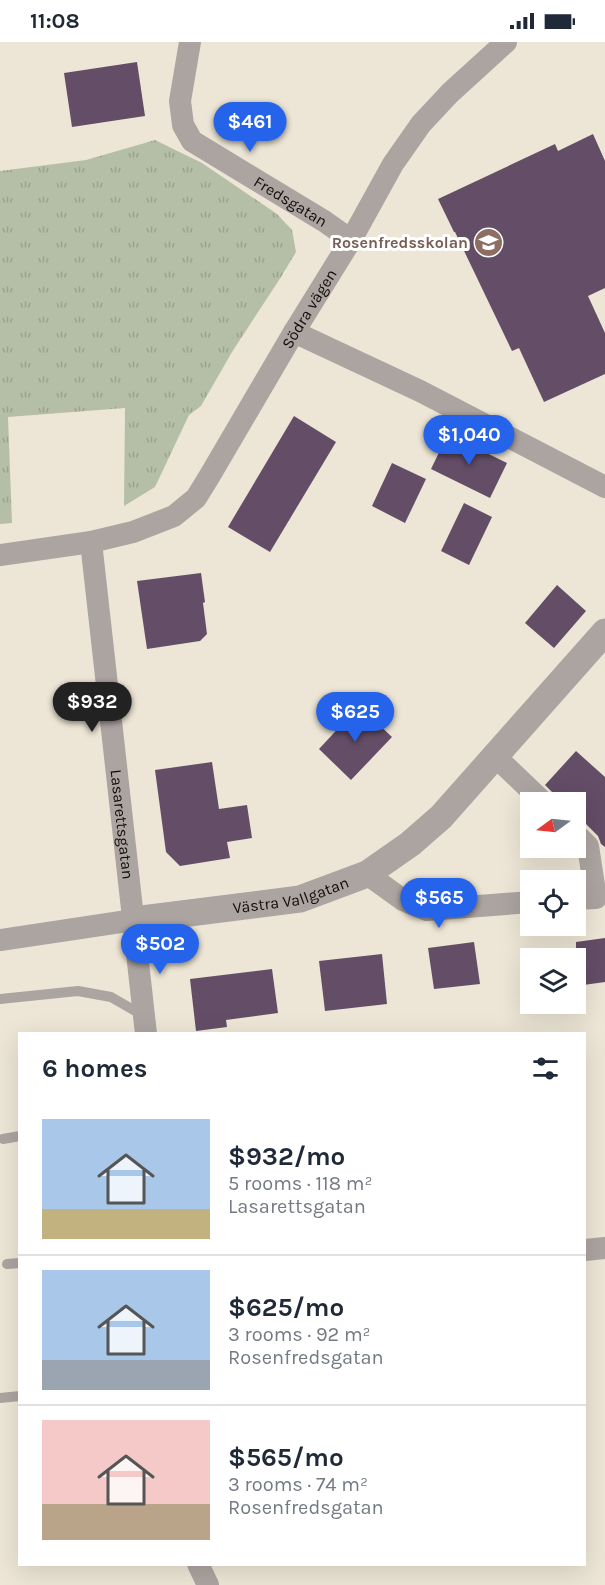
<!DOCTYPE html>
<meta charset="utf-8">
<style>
body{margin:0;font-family:Karla,sans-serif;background:#f2f2f3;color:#1f2937;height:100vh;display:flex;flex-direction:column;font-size:22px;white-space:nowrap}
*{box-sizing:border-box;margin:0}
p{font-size:20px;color:#747a83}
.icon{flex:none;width:33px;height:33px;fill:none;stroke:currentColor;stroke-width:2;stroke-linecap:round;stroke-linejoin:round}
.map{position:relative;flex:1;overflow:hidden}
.sheet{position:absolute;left:18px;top:990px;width:568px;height:534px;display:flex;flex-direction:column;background:#fff;border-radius:0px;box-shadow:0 6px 24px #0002}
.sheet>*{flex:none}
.needle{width:39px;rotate:255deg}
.controls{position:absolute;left:520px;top:750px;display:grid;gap:12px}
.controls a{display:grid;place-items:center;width:66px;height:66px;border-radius:0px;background:#fff;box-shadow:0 6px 24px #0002;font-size:30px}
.price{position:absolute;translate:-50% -51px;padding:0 14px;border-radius:21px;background:#2563eb;color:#fff;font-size:20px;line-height:39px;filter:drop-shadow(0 2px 3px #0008)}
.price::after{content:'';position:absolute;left:50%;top:36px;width:18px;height:14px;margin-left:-9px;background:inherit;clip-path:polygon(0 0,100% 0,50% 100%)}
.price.active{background:#222;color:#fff}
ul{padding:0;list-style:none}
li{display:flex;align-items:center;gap:18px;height:150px;padding:0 24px}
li+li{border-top:2px solid #e0e1e3}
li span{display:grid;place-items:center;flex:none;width:168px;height:120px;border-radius:0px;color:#555}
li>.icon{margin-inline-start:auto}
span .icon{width:72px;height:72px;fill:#fffc;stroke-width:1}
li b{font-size:26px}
h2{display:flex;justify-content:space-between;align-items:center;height:72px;padding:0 24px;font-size:26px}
.status{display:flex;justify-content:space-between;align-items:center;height:42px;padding:0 30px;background:#fff;direction:ltr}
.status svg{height:16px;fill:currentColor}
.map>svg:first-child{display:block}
</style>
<div class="status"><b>11:08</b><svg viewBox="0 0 49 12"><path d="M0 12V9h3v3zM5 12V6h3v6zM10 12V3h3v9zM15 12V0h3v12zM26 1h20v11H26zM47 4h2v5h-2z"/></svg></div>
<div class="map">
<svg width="605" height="1543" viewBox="0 0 605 1543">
<defs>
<pattern id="park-tufts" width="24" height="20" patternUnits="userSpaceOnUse" patternTransform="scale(1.5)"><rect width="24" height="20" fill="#b5bfa7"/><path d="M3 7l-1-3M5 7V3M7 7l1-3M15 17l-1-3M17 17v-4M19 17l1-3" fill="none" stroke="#9ba38e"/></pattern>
</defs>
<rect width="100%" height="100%" fill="#ede6d6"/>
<path fill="url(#park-tufts)" d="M155 98 202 121 277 172 292 188 296 210 281 235 232 310 201 364 189 373 155 445 124 464 125 366 8 375 12 481 0 482V129L86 118Z"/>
<path fill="#644d67" d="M137 20 145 74 72 85 64 31Z
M593 92 605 119V246L588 254 605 291V332L544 360 519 306 512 309 455 190H454L438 157 555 102 558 109Z
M294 374 336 400 270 510 228 485Z
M448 392 507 421 490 456 431 427Z
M392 421 426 437 405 481 372 464Z
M464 461 492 475 469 523 441 509Z
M201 531 205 560 203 561 207 592 200 599 147 607 137 539Z
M557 543 586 569 554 606 525 581Z
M359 664 392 695 351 738 319 707Z
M576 709 605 735V805L601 802 598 794 586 782 580 779H576V760H556V756L553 751 545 743Z
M212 720 219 767 247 763 252 796 227 800 230 816 180 824 166 810 155 728Z
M605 896V940L576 944V900Z
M474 900 480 942 434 947 428 906Z
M382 912 387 962 325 969 319 919Z
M272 927 278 971 226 978 227 985 196 989 190 937Z"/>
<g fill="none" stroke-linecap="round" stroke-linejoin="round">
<path stroke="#aca4a1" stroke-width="10" d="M0 957 78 949 111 955 144 974
M3 1097 20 1094
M7 1222 20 1221
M0 1356 20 1354"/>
<g stroke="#aca4a1" stroke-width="22">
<path id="s1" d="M190 0 180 59 183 83 192 99 324 179 351 198"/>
<path d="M294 290 420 349 605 445"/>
<path id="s2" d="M91 500 146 992"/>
<path id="s3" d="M0 513 91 500 133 490 174 474 196 456 209 435 294 290 351 198 393 122 421 82 450 51 506 0"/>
<path d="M496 715 543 760"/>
<path d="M576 792 588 804 596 856 576 857"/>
<path d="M367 832 403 858 427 868 531 860"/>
<path d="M0 898 134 878"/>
<path d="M585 1208 605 1206"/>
<path d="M198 1522 208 1543"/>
</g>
<path stroke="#aca4a1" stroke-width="27" id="s4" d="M134 878 300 857 367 832 410 802 441 775 605 590"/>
</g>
<defs>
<symbol id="school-disc" viewBox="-11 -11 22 22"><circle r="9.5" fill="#8d6e63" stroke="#fff"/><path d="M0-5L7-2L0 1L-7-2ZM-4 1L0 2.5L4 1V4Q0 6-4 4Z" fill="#fff"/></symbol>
</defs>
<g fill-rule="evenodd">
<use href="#school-disc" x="472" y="184" width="33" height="33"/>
</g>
<g text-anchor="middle" stroke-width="6" stroke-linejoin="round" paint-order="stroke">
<g font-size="16" fill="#110e09" stroke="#fff">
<text dy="6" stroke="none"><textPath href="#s1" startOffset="218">Fredsgatan</textPath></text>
<text dy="6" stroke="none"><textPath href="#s3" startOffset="428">Södra vägen</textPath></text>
<text dy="6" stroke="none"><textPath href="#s2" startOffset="284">Lasarettsgatan</textPath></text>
<text dy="6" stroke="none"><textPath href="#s4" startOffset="159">Västra Vallgatan</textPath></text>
</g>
<g font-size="16" font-weight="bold" fill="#785e54" stroke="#fff" text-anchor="end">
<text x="468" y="206">Rosenfredsskolan</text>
</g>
</g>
</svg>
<div class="controls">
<a><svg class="needle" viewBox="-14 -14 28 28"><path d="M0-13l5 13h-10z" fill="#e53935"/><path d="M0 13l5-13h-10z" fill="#747a83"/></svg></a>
<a><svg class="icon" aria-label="locate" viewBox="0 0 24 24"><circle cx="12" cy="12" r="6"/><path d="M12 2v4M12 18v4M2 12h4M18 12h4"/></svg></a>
<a><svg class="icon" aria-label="layers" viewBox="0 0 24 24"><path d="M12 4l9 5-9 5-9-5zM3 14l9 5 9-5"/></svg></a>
</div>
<b class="price" style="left:250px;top:111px">$461</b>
<b class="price" style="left:469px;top:424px">$1,040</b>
<b class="price active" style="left:92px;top:691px">$932</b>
<b class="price" style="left:355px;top:701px">$625</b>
<b class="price" style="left:439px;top:887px">$565</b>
<b class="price" style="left:160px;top:933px">$502</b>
<section class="sheet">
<h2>6 homes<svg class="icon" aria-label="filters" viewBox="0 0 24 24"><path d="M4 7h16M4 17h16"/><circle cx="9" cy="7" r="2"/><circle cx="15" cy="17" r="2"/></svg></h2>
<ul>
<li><span style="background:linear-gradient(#a9c7e8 75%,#c2b280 0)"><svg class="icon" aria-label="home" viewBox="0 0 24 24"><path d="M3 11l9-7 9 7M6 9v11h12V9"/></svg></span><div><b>$932/mo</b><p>5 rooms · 118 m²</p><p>Lasarettsgatan</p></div></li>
<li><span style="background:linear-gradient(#a9c7e8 75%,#9aa5b1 0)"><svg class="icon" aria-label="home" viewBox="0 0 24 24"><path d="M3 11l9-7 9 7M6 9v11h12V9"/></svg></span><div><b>$625/mo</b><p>3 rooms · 92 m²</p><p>Rosenfredsgatan</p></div></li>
<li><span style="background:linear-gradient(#f6c9c9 70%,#b9a48a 0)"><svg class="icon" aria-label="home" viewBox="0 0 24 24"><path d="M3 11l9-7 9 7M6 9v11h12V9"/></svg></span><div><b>$565/mo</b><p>3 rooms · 74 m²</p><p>Rosenfredsgatan</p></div></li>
</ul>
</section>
</div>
